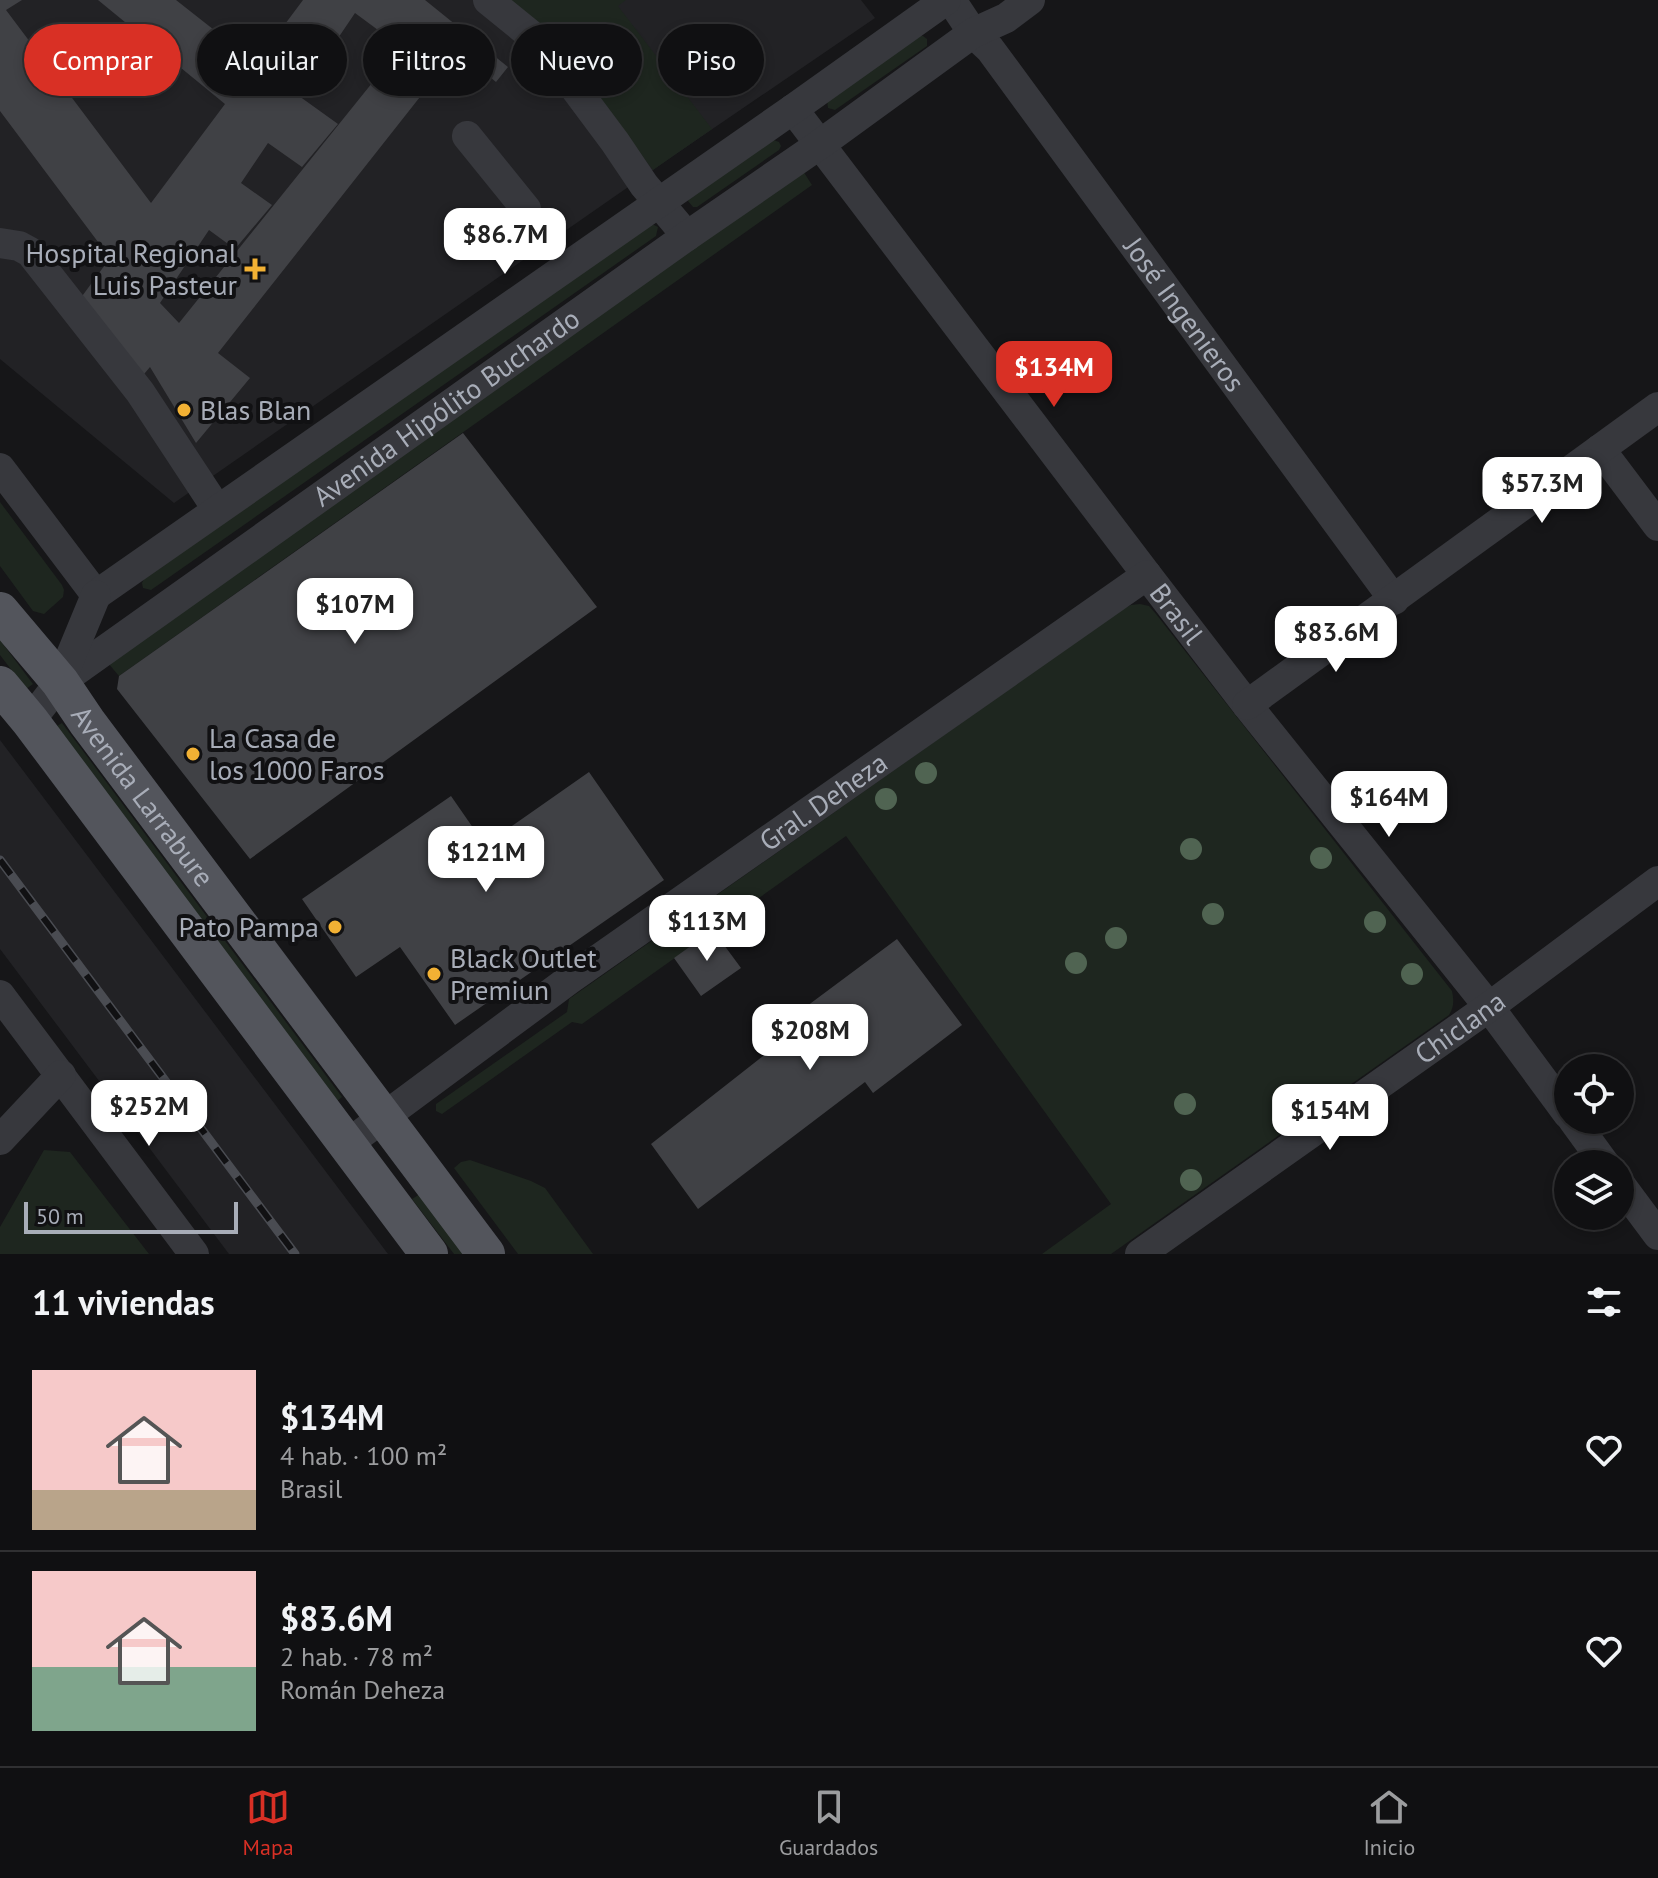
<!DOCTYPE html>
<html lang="es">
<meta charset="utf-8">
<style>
body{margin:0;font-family:"PT Sans",sans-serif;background:#1e1e20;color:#f1f3f6;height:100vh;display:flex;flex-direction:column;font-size:30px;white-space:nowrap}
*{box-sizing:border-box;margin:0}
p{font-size:26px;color:#9c9d9f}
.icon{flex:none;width:44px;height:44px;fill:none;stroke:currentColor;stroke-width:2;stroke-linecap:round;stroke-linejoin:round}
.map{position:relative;height:1254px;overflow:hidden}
.panel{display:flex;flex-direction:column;background:#101012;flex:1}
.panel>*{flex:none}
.banner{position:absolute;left:24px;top:24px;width:800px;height:72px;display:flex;gap:16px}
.controls{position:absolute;left:1554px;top:1054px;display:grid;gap:16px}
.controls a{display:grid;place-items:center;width:80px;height:80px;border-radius:50%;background:#101012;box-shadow:0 4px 12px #0003,0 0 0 2px #303032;font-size:40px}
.scale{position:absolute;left:24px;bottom:20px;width:214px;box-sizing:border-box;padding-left:8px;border:4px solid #a8adb8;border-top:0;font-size:22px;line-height:28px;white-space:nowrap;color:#a8adb8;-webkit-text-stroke:6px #111113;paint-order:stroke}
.price{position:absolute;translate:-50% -68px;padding:0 18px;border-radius:16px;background:#fff;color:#222;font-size:26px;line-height:52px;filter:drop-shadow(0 2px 4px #0008)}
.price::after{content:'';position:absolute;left:50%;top:48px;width:24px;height:18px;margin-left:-12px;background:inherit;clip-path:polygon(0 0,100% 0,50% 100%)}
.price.current{background:#d93025;color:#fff}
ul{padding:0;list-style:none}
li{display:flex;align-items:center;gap:24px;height:200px;padding:0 32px}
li+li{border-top:2px solid #303032}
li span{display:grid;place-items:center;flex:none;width:224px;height:160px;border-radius:0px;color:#555}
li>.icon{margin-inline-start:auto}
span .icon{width:96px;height:96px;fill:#fffc;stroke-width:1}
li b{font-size:34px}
h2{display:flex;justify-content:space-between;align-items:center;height:96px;padding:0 32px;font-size:34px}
.pill{padding:0 28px;border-radius:36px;background:#101012;box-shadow:0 4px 12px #0003,0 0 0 2px #303032;font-size:28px;line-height:72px}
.pill.current{background:#d93025;color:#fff}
.menu{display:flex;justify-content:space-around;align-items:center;height:112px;border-top:2px solid #303032;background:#101012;font-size:22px;color:#9c9d9f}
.menu a{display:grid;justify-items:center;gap:4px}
.menu .current{color:#d93025}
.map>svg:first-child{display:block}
</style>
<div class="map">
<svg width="1658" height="1254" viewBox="0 0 1658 1254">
<rect width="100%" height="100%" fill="#161618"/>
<path fill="#222225" d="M0 0H861L875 18 667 160 174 503 0 359Z
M0 740 388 1254H229L0 949Z"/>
<path fill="#1e261f" d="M510 0H626L618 6 712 129 653 170 547 29Z
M919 36H923L927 39V46L835 110 828 108 827 100Z
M771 139 779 142 781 146 779 150 697 207H693L688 201 690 196Z
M803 171 812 185 119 676 108 663Z
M649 225H654L658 227 656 236 151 590 143 588 142 583 144 579Z
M0 502 62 585 64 590 63 597 44 614 33 611 0 566Z
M1140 604 1149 606 1156 614 1452 991C1454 1001 1454 1007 1449 1015L1111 1254H1042L1111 1204 846 836 582 1024 572 1022 442 1114 436 1111V1104L567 1012 569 999 1123 609 1131 605Z
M0 640 33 684 26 689 0 655Z
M62 723 342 1097 336 1102 55 727Z
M44 1150 70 1152 149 1254H0V1227Z
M470 1160 531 1181 545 1188 593 1254H518L454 1168 461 1162Z
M420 1194 465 1254H454L412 1199Z"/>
<path fill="#404145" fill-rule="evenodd" d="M0 0H22L6 10 151 203 225 104 98 0H176L256 63 303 0H425L508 67 496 82 457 50 218 353 250 378 196 443 150 367 139 380 69 314 110 258 0 111ZM355 13 401 47 179 323 160 303 209 230 235 249 272 205 241 183 268 143 302 167 338 124 299 96Z
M463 433 597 607 250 859 117 689 119 676Z
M589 772 664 880 455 1025 400 947 356 977 302 899 451 796 485 845Z
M713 930 741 968 701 996 674 958Z
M897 939 962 1025 873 1093 865 1082 698 1209 651 1144 814 1016 807 1006Z"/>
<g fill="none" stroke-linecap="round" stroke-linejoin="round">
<g stroke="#37383d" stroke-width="30">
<path d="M488 0 542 44 615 142 644 185 687 236"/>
<path id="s1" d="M951 0 973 33 990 49 1394 600"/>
<path id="s2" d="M793 109 1147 575 1247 705 1489 1007 1568 1114"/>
<path d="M467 136 526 209"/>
<path d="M0 243 19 246 30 252 140 392 217 509"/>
<path d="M1600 449 1658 526"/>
<path d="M0 468 96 595"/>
<path d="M96 595 793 109 946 0"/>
<path id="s3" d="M60 682 687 236 819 145 973 33 1006 18 1030 0"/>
<path d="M1247 705 1658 407"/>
<path d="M30 721 60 682 96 595"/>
<path d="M0 995 194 1254"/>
<path d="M1573 1120 1605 1164"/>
<path d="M0 1140 61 1075"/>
<path id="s4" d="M346 1145 570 979 1147 575"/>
<path d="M1620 1184 1658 1235"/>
<path id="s5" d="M1140 1254 1489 1007 1658 881"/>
</g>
<g stroke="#53555c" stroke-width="38">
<path id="s6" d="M0 611 60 682 87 722 486 1254"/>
<path d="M0 685 30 721 429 1254"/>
</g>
<defs>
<path id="rail" d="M0 860 295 1254"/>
</defs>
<use href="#rail" stroke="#4a4c52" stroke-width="9"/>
<use href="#rail" stroke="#111113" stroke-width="6" stroke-dasharray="18" stroke-linecap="butt"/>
</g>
<g fill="#506452">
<circle cx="926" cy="773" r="11"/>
<circle cx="886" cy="799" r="11"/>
<circle cx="1191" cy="849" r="11"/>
<circle cx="1321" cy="858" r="11"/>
<circle cx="1213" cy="914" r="11"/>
<circle cx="1375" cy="922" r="11"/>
<circle cx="1116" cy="938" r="11"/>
<circle cx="1076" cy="963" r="11"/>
<circle cx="1412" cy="974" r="11"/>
<circle cx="1185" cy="1104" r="11"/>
<circle cx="1191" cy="1180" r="11"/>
</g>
<g fill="#f2b134" stroke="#111113" stroke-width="3">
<path d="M251 257h8v8h8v8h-8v8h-8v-8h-8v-8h8z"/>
<circle cx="184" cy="410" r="8"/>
<circle cx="193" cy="754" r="8"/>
<circle cx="335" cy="927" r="8"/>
<circle cx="434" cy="974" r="8"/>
</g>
<g text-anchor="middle" stroke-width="8" stroke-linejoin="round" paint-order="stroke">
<g font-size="28" fill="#a8adb8" stroke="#111113" text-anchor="start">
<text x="237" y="263" text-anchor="end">Hospital Regional<tspan x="237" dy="32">Luis Pasteur</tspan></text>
<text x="200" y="420">Blas Blan</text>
<text x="209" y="748">La Casa de<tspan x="209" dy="32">los 1000 Faros</tspan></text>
<text x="319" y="937" text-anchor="end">Pato Pampa</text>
<text x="450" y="968">Black Outlet<tspan x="450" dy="32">Premiun</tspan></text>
</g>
<g font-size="28" fill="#a8adb8" stroke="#111113">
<text dy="10" stroke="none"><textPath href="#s1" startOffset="392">José Ingenieros</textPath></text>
<text dy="10" stroke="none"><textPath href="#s3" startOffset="474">Avenida Hipólito Buchardo</textPath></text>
<text dy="10" stroke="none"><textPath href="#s2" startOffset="634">Brasil</textPath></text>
<text dy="10" stroke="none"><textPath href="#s6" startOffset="234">Avenida Larrabure</textPath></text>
<text dy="10" stroke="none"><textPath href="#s4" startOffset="588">Gral. Deheza</textPath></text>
<text dy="10" stroke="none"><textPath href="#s5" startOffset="392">Chiclana</textPath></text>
</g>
</g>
</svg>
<div class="controls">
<a><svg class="icon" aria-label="locate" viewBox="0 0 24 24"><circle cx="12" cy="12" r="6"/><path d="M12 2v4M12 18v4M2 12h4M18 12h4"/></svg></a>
<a><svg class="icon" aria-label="layers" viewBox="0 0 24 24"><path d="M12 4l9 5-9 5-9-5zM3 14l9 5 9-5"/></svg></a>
</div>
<div class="scale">50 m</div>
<b class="price" style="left:505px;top:276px">$86.7M</b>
<b class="price current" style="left:1054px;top:409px">$134M</b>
<b class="price" style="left:1542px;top:525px">$57.3M</b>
<b class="price" style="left:355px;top:646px">$107M</b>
<b class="price" style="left:1336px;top:674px">$83.6M</b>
<b class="price" style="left:1389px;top:839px">$164M</b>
<b class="price" style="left:486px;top:894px">$121M</b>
<b class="price" style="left:707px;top:963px">$113M</b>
<b class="price" style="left:810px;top:1072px">$208M</b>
<b class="price" style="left:149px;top:1148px">$252M</b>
<b class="price" style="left:1330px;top:1152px">$154M</b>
<div class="banner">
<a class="pill current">Comprar</a>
<a class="pill">Alquilar</a>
<a class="pill">Filtros</a>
<a class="pill">Nuevo</a>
<a class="pill">Piso</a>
</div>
</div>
<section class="panel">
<h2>11 viviendas<svg class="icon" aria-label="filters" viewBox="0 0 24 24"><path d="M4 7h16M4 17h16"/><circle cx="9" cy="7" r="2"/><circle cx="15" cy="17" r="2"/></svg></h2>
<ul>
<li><span style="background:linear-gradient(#f6c9c9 75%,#b9a48a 0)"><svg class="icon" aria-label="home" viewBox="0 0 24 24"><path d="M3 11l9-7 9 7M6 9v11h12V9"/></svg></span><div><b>$134M</b><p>4 hab. · 100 m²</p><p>Brasil</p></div><svg class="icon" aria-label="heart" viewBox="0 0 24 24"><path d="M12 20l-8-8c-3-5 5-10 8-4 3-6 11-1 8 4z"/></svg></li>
<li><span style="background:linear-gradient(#f6c9c9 60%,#7fa58c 0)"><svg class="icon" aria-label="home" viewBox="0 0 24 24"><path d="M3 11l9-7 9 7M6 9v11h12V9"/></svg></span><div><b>$83.6M</b><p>2 hab. · 78 m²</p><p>Román Deheza</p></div><svg class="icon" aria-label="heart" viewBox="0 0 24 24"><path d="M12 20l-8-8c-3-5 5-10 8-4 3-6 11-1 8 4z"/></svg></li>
</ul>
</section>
<nav class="menu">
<a class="current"><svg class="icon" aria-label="map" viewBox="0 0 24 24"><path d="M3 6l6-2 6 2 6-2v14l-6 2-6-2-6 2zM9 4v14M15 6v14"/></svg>Mapa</a>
<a><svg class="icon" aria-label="saved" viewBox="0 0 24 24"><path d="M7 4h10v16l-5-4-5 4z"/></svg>Guardados</a>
<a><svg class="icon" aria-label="home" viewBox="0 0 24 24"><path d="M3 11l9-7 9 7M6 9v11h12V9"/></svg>Inicio</a>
</nav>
